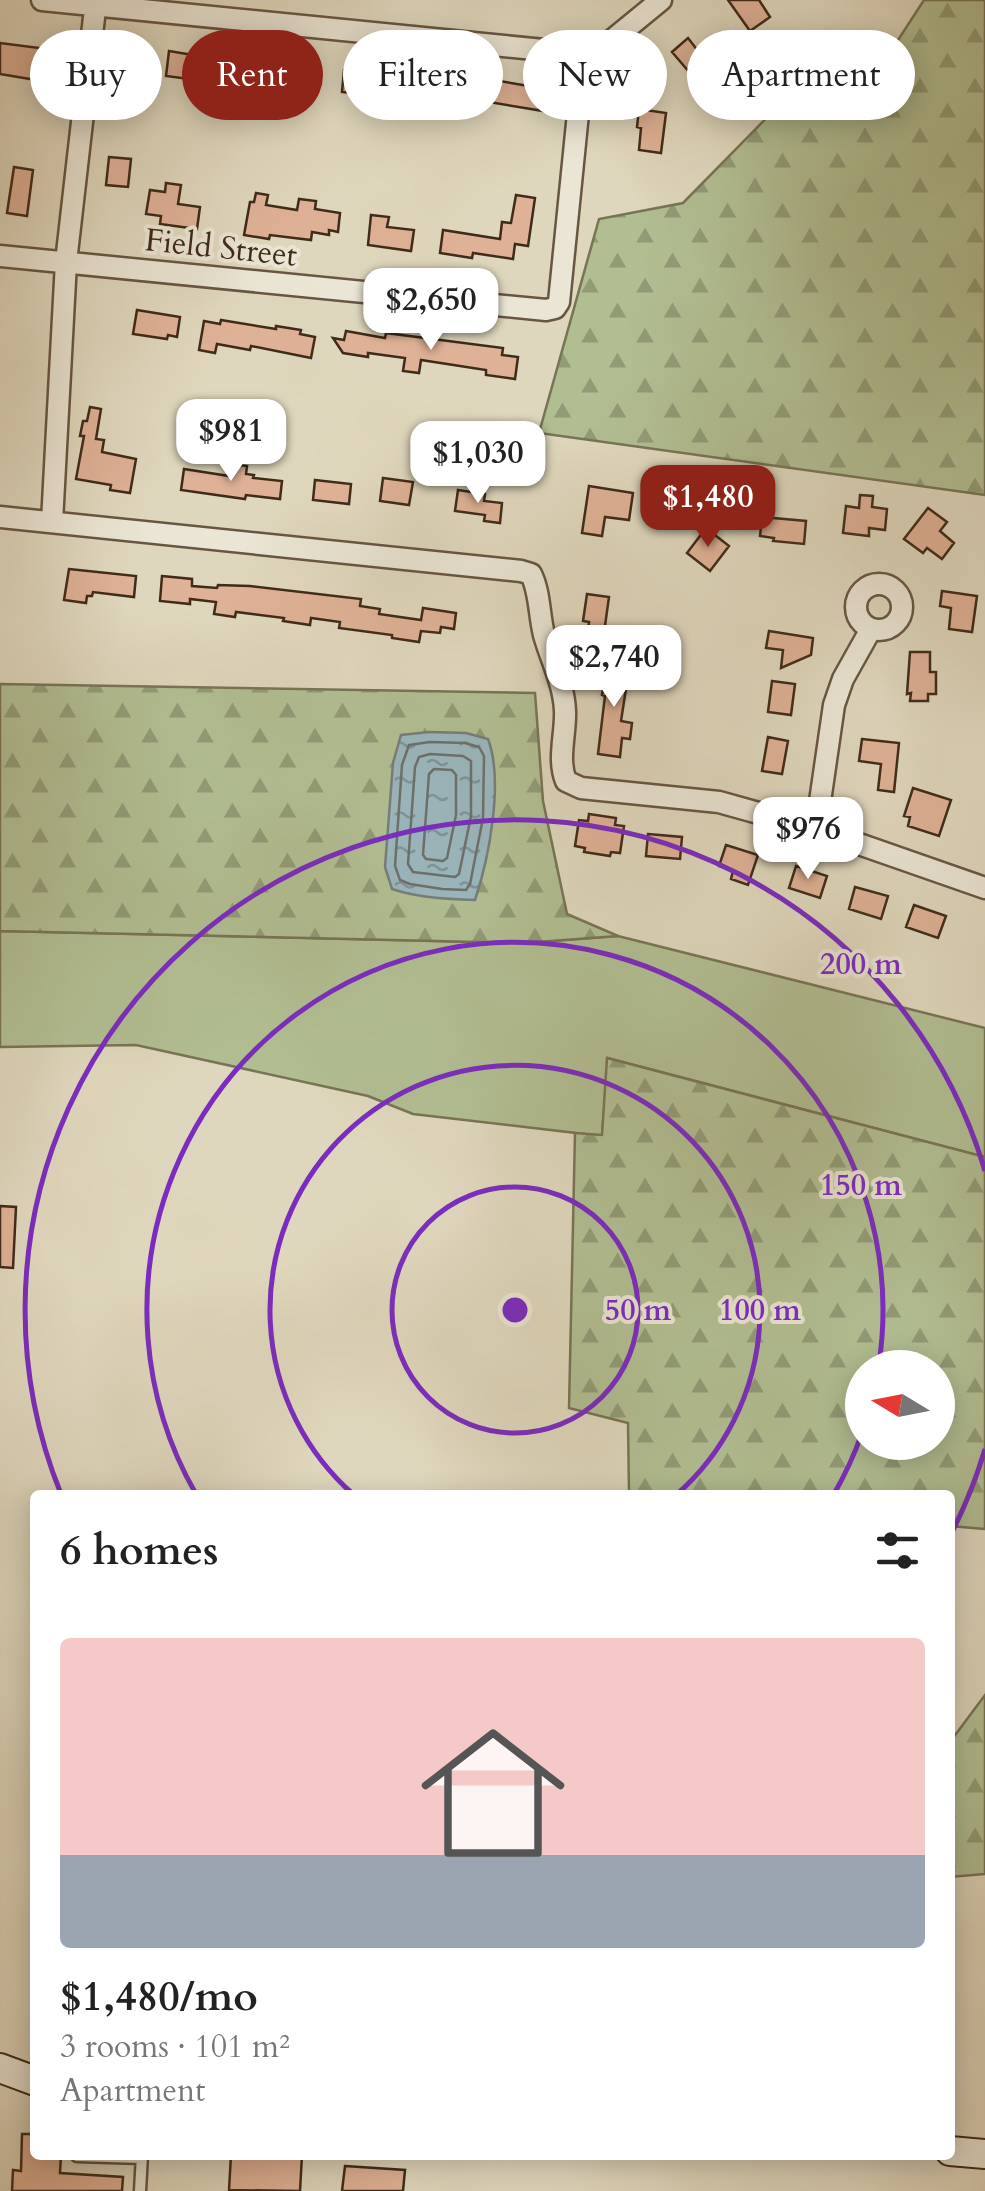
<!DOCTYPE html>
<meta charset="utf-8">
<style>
body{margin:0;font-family:Cardo,serif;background:#f2f2f2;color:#222;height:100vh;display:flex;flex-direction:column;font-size:38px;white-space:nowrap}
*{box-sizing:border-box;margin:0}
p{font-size:32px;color:#767676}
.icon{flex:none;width:55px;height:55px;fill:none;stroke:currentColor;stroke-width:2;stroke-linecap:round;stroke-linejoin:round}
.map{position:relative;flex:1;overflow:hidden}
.drawer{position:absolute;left:30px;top:1490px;width:925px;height:670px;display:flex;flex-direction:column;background:#fff;border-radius:10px;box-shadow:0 5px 25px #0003}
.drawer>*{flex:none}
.top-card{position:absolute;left:30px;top:30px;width:925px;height:90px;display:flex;gap:20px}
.needle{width:65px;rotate:280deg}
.tools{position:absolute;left:845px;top:1350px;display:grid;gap:20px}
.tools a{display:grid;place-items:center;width:110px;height:110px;border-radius:50%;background:#fff;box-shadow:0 5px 25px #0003;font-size:50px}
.price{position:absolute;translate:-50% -85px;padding:0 22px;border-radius:20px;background:#fff;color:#222;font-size:32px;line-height:65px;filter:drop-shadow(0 2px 5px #0008)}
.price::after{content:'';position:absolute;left:50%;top:60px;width:30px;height:22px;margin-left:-15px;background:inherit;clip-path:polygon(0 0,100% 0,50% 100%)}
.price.active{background:#8f2418;color:#fff}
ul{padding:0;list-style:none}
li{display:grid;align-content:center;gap:20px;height:530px;padding:0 30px}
li span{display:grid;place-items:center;height:310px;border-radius:10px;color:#555}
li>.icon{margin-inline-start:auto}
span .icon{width:180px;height:180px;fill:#fffc;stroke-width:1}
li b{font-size:42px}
h2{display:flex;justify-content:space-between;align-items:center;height:120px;padding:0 30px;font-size:42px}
.chip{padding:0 35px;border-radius:45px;background:#fff;box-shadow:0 5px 25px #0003;font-size:35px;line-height:90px}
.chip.active{background:#8f2418;color:#fff}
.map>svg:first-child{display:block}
</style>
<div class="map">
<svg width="985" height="2191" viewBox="0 0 985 2191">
<defs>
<pattern id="forest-firs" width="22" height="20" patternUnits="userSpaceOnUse" patternTransform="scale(2.5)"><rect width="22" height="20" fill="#b1be92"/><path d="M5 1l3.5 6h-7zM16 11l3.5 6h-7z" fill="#919b76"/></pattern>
<pattern id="water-ripples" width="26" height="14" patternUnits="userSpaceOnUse" patternTransform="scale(2.5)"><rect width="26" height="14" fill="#9ab6bd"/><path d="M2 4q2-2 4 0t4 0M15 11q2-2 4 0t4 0" fill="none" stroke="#7f9499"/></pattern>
</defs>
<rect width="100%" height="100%" fill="#dfd7bd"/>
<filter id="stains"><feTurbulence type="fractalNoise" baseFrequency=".002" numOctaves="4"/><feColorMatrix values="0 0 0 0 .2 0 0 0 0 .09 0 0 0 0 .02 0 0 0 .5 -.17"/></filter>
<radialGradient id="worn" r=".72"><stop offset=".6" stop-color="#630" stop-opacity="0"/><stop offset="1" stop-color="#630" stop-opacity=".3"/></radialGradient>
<path fill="#b1be92" stroke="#787456" stroke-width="2.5" d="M0 931 524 943 618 936 985 1028V1157L608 1058 602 1136 413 1114 368 1096 136 1045 0 1047Z"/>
<path fill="url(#forest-firs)" stroke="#787456" stroke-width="2.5" fill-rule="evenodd" d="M924 0H985V495L539 433 599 219 683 203 787 97 878 71Z
M0 684 535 693 543 801 567 914 618 936 524 943 0 931Z
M607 1058 985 1157V1529L950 1526V1495H629L628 1423 569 1408 575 1133 602 1135ZM862 1368H938V1442H862Z
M985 1695V1874L950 1877V1742Z"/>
<path fill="url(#water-ripples)" stroke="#767e7b" stroke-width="2.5" d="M429 732 466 733 488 739C504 781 489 858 475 900 447 899 419 898 392 889L385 867 393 763 401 735Z"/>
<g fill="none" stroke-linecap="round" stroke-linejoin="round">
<path stroke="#6d706b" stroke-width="2.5" d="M430 742 465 743 479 747 484 756 483 818 470 884 466 890 442 889 410 884 400 880 395 866 402 765 409 745Z
M430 754 463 756 471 761V816L459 874 455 877 413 872 408 864 415 767 419 757Z
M434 769 452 770 456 775V815L447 858 443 861 426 859 423 855 429 774Z"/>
</g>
<path fill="#dfb196" stroke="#402b19" stroke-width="2.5" d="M728 0H759L770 17 750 31Z
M688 38 705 60 690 73 672 52Z
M0 43 47 49 42 81 0 74Z
M116 45 143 50 136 93 122 90 124 80 112 75Z
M169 51 235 62 229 102 210 99 212 82 166 76Z
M280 63 317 69 314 89 277 83Z
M344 70 405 79 406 75 452 82 453 76 464 78V75L546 89 543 111 435 93 434 101 403 99 342 92Z
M639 109 666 113 661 153 639 150 641 128 637 127Z
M109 157 131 159 128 187 106 185Z
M14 167 33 170 27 216 7 213Z
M166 183 181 185 178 204 200 207 197 229 160 224 161 216 146 214 150 190 165 192Z
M256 193 268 195 266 205 297 210 299 199 316 201 315 209 340 213 338 232 329 230V235L312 232 311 240 270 235 269 239 244 235 250 202H254Z
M516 195 535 198 528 246 515 244 513 259 473 253 472 258 440 253 443 230 500 239 502 222 511 223Z
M371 215 389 217 387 227 414 230 411 251 368 245Z
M137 310 180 317 177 337 168 335 167 339 133 334Z
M221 320 276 329V326L301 330 300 334 315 337 311 358 251 346 250 350 217 344 215 353 199 350 204 321 220 324Z
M346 331 385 338 386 333 503 348 502 355 518 357 515 379 486 375V370L421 360 419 373 403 371 405 358 368 353V357L343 353 333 338 344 340Z
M90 407 101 409 96 439 104 440 102 452 136 459 130 493 110 490 111 485 76 479 84 436H80L83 421H87Z
M230 464 247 466 246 474 254 475 253 478 282 481 280 499 246 495 245 499 181 490 184 469 229 476Z
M383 478 413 482 409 505 380 501Z
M315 480 351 484 349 504 313 500Z
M589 486 633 493 629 520 605 517 602 536 582 533Z
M458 490 485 494 484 501 502 503 500 523 484 521 485 515 455 511Z
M860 495 873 496 872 507 887 509 885 530 869 528V536L843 533 846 506 859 508Z
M928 508 947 522 940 531 954 543 942 559 927 548 923 553 904 539Z
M762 517 806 521 804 544 773 541 774 538 760 536Z
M706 528 729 546 710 571 687 553Z
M69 569 136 576 134 597 93 592 92 596H87L86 603 64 600Z
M162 576 192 579V586L217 588 218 585 250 586 361 599 360 606 380 609 379 614 421 620 423 608 456 613 454 629 441 627 440 633 421 631 419 642 392 638V635L339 628 340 622 311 618 310 625 283 621 284 618 236 612 235 617 214 614 216 602 190 599V604L160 601Z
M942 591 977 596 972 632 949 629 951 608 940 606Z
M587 594 609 597 603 640 587 638 589 622 583 621Z
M769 631 813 638 811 655 781 668 783 650 766 648Z
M910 652H930V672H936V694H928V701H910L911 693 907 694Z
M608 660 630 663 621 721 632 723 630 739 622 738 620 757 598 754 605 696 602 695Z
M772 681 795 684 791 715 768 712Z
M768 737 788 741 782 774 762 771Z
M862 739 899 743 894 792 878 790 881 764 859 761Z
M913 788 951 800 939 836 908 826 910 817 904 816Z
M589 814 616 818 615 825 624 826 620 853 611 852 610 856 584 852 585 848 575 846 579 820 588 821Z
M648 834 682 837 680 859 646 856Z
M726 845 758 855 748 885 731 879 733 871 719 866Z
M796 866 827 876 820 898 789 888Z
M855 887 888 896 881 919 849 909Z
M914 905 946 916 938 938 906 927Z
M0 1206 16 1207 13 1268 0 1267Z
M22 2134H35V2155H61L60 2173 123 2177 122 2191H12L13 2170 21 2171Z
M231 2155H302L300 2191 229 2190Z
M345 2166 405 2170 403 2191H342Z"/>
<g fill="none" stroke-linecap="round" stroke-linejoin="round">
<defs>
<path id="lane" d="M77 2156 142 2158
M140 2191 142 2155"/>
<path id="street" d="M42 0 584 54
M0 256 546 310 555 308 559 302 584 54 600 50 661 0
M0 517 521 571 531 574C540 592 539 615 544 635 551 660 564 684 565 711 566 734 557 759 566 781L581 788 719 802 816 829 985 888
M52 522 66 262 96 0
M856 607a23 23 0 1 1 46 0a23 23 0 1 1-46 0Z
M816 829 834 705 843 679 871 629"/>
<path id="secondary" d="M0 2068 35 2081
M950 2151 985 2154"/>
</defs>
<use href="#lane" stroke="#685642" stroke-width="15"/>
<use href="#street" stroke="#685642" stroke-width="25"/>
<use href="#secondary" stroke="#402b19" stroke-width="32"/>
<use href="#lane" stroke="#eae5d4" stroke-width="10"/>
<use href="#street" stroke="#eae5d4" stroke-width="20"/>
<use href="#secondary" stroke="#eae5d4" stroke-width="28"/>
</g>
<g fill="none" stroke="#7b2cbf" stroke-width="5">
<circle cx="515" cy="1310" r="123"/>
<path d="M354 1495A245 245 0 1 1 676 1495"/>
<path d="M862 1433A368 368 0 0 1 834 1494M196 1494A368 368 0 1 1 879 1364"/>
<path d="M985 1449A490 490 0 0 1 952 1532M61 1494A490 490 0 1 1 985 1171"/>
</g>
<g text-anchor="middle" stroke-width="8" stroke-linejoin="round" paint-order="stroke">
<g font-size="32" fill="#402b19" stroke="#eae5d4">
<text transform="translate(221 247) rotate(6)" y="11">Field Street</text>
</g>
</g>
<circle cx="515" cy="1310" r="15" fill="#7b2cbf" stroke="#eae5d4" stroke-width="5"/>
<g font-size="30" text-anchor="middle" font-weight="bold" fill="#7b2cbf" stroke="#eae5d4" stroke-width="8" stroke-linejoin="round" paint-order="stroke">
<text x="861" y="974">200 m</text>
<text x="861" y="1195">150 m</text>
<text x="638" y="1320">50 m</text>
<text x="760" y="1320">100 m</text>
</g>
<rect width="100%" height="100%" filter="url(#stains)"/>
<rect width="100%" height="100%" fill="url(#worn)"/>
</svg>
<div class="tools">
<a><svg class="needle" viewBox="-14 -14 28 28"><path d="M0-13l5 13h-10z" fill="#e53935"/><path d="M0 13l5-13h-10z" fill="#767676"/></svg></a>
</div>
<b class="price" style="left:431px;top:353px">$2,650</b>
<b class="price" style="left:231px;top:484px">$981</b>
<b class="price" style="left:478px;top:506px">$1,030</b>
<b class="price active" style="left:708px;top:550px">$1,480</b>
<b class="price" style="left:614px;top:710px">$2,740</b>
<b class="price" style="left:808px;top:882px">$976</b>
<div class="top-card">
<a class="chip">Buy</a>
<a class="chip active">Rent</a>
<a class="chip">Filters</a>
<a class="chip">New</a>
<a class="chip">Apartment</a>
</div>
<section class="drawer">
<h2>6 homes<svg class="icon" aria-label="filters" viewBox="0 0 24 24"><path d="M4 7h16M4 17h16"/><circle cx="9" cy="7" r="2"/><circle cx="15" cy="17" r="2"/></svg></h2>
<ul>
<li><span style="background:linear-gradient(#f6c9c9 70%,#9aa5b1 0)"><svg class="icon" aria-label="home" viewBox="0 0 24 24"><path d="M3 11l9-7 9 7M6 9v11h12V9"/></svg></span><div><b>$1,480/mo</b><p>3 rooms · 101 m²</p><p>Apartment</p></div></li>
</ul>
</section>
</div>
